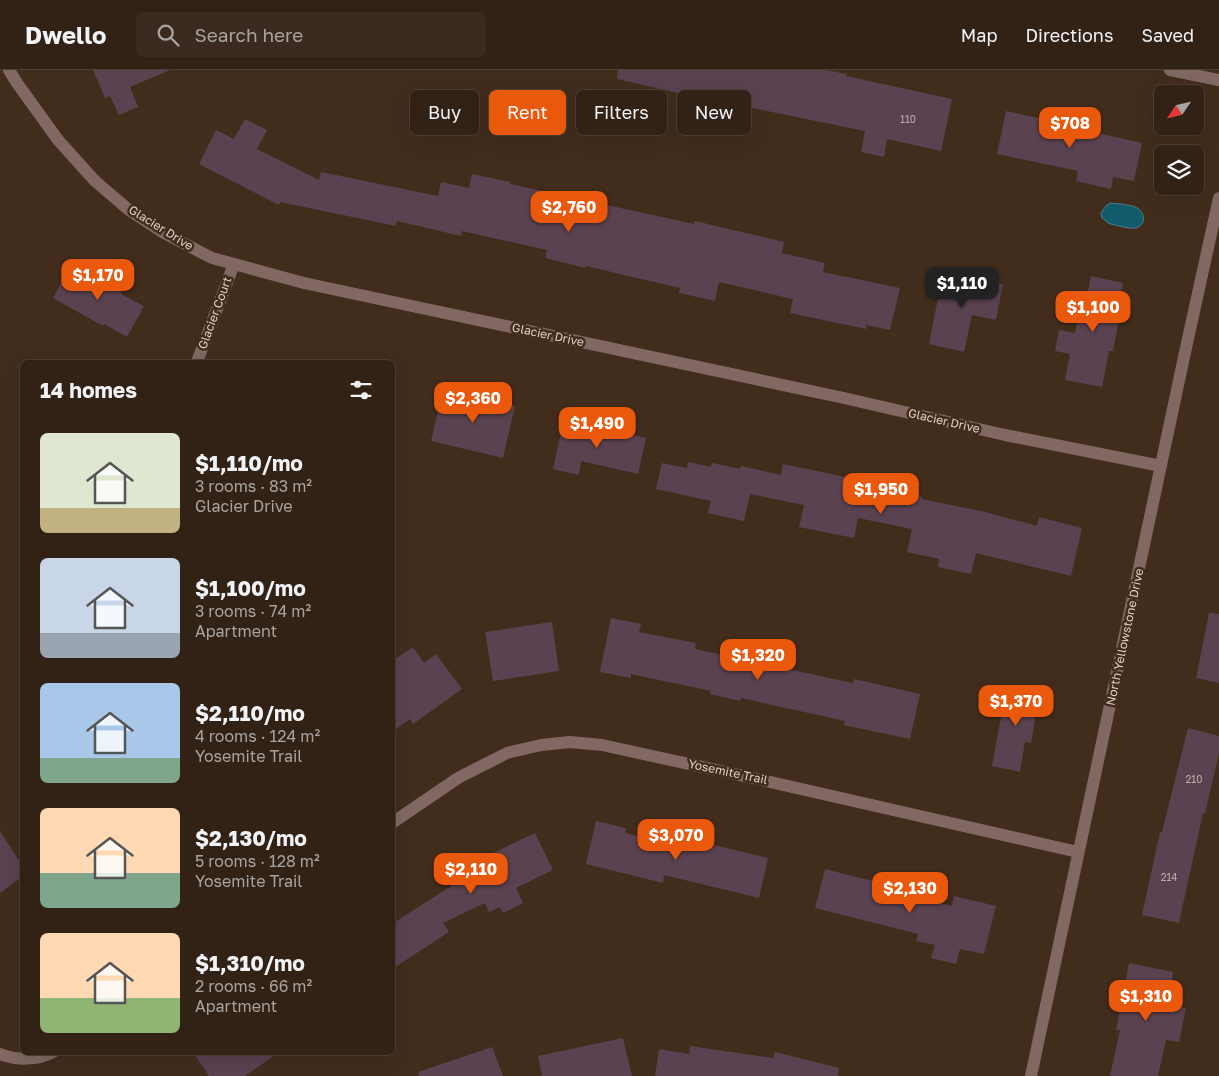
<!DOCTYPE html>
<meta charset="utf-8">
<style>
body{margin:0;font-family:"Golos Text",sans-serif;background:#3a2a1f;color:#f1f3f6;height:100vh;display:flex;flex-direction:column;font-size:19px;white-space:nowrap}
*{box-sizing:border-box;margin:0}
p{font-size:16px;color:#a8a4a1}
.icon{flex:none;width:28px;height:28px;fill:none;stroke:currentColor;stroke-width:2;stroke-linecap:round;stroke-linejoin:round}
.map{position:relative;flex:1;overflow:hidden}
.panel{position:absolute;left:20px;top:290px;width:375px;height:695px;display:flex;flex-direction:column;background:#322216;border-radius:8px;box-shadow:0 5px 20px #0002,0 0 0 1px #4d3f35}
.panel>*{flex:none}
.banner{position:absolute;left:410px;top:20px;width:475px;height:45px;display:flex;gap:10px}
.needle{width:32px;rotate:235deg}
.fabs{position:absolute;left:1154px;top:15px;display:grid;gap:10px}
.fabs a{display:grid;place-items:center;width:50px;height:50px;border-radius:8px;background:#322216;box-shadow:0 5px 20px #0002,0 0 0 1px #4d3f35;font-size:25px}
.price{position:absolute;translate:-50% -42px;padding:0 11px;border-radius:10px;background:#ea580c;color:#fff;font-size:16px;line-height:32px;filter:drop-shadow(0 1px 2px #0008)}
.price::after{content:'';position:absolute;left:50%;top:30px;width:15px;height:11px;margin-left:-8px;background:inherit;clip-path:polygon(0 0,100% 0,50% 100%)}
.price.selected{background:#222;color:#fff}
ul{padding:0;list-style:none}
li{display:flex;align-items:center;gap:15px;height:125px;padding:0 20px}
li span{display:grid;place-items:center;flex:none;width:140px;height:100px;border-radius:8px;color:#555}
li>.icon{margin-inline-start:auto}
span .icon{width:60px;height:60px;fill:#fffc;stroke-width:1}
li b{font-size:21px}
h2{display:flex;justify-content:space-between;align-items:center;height:60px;padding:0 20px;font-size:21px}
.pill{padding:0 18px;border-radius:8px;background:#322216;box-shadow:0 5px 20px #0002,0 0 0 1px #4d3f35;font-size:18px;line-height:45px}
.pill.selected{background:#ea580c;color:#fff}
header{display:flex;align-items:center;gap:30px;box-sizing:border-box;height:70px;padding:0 25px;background:#322216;border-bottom:1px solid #4d3f35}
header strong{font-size:24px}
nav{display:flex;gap:28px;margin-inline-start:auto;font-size:18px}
.search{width:350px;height:45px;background:#3a2a1f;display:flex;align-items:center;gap:12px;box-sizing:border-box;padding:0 18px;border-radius:8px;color:#a8a4a1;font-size:19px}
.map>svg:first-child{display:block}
</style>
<header>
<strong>Dwello</strong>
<div class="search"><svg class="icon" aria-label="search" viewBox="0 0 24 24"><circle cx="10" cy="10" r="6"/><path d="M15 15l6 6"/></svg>Search here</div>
<nav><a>Map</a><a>Directions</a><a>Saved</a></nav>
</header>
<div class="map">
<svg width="1219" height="1006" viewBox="0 0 1219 1006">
<rect width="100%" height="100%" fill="#422d1d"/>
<path fill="#125b6d" stroke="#4f7e88" d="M1110 133C1118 134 1130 134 1137 138 1146 143 1146 156 1135 158 1131 159 1113 155 1108 153 1106 151 1104 149 1102 148L1101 143 1106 136Z"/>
<path fill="#5b4250" d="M93 0H170L130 17 138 37 119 45 110 26 105 28Z
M618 0H825L847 4 846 6 952 29 941 81 887 69 884 87 861 82 865 61 704 28V29L617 9Z
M1006 41 1062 53V55L1142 73 1134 111 1113 107 1111 119 1076 111 1078 101 997 84Z
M245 49 267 60 257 79 319 110 321 102 438 126 441 112 469 118 472 104 510 112V114L694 154 695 151 784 172 782 183 825 193 823 202 900 218 890 260 866 255V259L790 243 793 229 719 212 715 231 679 223 680 218 586 196V198L545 188 547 180 462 161 461 166 397 151 396 156 280 132 279 135 199 94 216 60 234 69Z
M71 194 122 222 121 224 144 236 127 267 104 254 103 256 53 228Z
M943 202 1003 214 996 250 972 245 964 282 929 274Z
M1091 206 1123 213 1118 237 1121 238 1113 281H1109L1102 317 1065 310 1070 284 1055 281 1059 260 1075 263 1081 230 1086 231Z
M443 319 515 336 503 388 431 371Z
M564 349 646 368 638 404 581 391 579 405 553 399Z
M688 392 711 397 712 393 740 399 741 396 781 405 783 394 865 411 864 414 922 427V429L985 442 1037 456 1039 447 1082 458 1071 506 976 483 971 504 938 497 939 489 907 482 912 459 858 448 854 468 799 457 804 435 750 424 744 451 708 443 711 431 656 419 662 393 687 398Z
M1209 543 1219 544V613L1196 608Z
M611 548 641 554 639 562 696 573 695 579 853 613 854 609 920 624 910 669 844 655 845 651 741 628 740 631 710 624 711 621 631 604V608L600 602Z
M552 552 559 601 493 611 485 562Z
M413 577 424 593 436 584 462 619 413 654 410 649 392 662V591Z
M1007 615 1040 622 1031 673 1025 672 1020 702 992 696Z
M1188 658 1219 666V684L1205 743H1203L1179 853 1142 845 1160 762H1162Z
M596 751 626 758 625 763 699 782 701 772 768 788 759 828 664 805 663 813 586 794Z
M0 761 22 795V807L0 823Z
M535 763 553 800 516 818 523 833 503 843 500 837 489 842 485 833 443 853 449 862 392 899V854L456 813 451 803Z
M825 799 904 819 903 823 952 836 954 826 996 836 984 884 960 879 956 894 931 888 935 875 916 871 918 864 815 838Z
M1129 893 1173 902 1167 935 1186 938 1179 972 1166 970 1158 1006H1110L1120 960H1116Z
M623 968 632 1006H542L538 986Z
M690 976 773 988 775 982 839 998 838 1006H655L659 979 689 984Z
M492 977 503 1006H419L418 1002Z
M193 982H279L245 1006H209Z"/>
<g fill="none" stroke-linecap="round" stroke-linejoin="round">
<path stroke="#7e6c5f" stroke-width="3" stroke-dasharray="2.5 2.5" stroke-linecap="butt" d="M1198 44 1205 40"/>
<path stroke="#816863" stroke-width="12" d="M9 0 17 13 58 70 95 111 129 140 164 163 212 188 304 213 844 328 1005 365 1161 396
M1170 0 1219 10
M197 292 234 194
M392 753 458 708 507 683 541 675 570 672 602 675 762 710 1078 782
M0 984C16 990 37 991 53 982
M1031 1006 1187 273 1219 128"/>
</g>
<g text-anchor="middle" stroke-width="5" stroke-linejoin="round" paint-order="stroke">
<g font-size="10" fill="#bdada9">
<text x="908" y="53">110</text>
<text x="1194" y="713">210</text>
<text x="1169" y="811">214</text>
</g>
<g font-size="12" fill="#ded1c7" stroke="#422d1d">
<text transform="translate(161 158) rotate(32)" y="4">Glacier Drive</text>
<text transform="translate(215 243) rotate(-70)" y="4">Glacier Court</text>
<text transform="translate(548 265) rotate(12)" y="4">Glacier Drive</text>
<text transform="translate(944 351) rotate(13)" y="4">Glacier Drive</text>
<text transform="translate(1125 567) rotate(-78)" y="4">North Yellowstone Drive</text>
<text transform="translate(728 702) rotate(12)" y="4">Yosemite Trail</text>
</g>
</g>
</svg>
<div class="fabs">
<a><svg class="needle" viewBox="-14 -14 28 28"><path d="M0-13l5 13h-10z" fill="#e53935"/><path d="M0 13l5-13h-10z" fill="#a8a4a1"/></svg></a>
<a><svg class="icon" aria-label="layers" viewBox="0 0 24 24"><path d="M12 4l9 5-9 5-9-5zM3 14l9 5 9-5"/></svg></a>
</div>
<b class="price" style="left:1070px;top:79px">$708</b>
<b class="price" style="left:569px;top:163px">$2,760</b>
<b class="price" style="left:98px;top:231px">$1,170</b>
<b class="price selected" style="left:962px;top:239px">$1,110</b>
<b class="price" style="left:1093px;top:263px">$1,100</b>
<b class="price" style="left:473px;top:354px">$2,360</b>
<b class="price" style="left:597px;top:379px">$1,490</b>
<b class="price" style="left:881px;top:445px">$1,950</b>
<b class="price" style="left:758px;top:611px">$1,320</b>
<b class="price" style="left:1016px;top:657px">$1,370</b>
<b class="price" style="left:676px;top:791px">$3,070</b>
<b class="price" style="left:471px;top:825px">$2,110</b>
<b class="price" style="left:910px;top:844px">$2,130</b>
<b class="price" style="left:1146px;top:952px">$1,310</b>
<div class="banner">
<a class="pill">Buy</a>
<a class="pill selected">Rent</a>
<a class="pill">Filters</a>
<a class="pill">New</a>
</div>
<section class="panel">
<h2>14 homes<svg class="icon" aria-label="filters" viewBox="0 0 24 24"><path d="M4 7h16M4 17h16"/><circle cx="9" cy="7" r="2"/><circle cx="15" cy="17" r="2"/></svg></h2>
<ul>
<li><span style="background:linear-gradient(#dfe7d0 75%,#c2b280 0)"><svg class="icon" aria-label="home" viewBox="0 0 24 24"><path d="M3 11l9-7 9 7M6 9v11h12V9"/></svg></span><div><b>$1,110/mo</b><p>3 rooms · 83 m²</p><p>Glacier Drive</p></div></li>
<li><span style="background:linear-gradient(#c9d6e8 75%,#9aa5b1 0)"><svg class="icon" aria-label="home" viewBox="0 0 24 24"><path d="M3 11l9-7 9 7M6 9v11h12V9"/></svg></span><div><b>$1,100/mo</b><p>3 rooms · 74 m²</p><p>Apartment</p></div></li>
<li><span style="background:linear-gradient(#a9c7e8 75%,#7fa58c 0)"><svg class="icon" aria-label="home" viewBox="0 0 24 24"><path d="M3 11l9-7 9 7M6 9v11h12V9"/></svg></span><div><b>$2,110/mo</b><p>4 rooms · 124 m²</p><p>Yosemite Trail</p></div></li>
<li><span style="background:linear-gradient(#ffd9b3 65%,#7fa58c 0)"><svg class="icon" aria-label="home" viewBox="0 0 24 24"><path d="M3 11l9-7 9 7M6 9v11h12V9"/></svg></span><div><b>$2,130/mo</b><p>5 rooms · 128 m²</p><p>Yosemite Trail</p></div></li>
<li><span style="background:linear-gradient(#ffd9b3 65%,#8fb573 0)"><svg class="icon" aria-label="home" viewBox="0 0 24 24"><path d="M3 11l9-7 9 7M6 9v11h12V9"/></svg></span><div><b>$1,310/mo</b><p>2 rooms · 66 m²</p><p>Apartment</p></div></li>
</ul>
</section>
</div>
